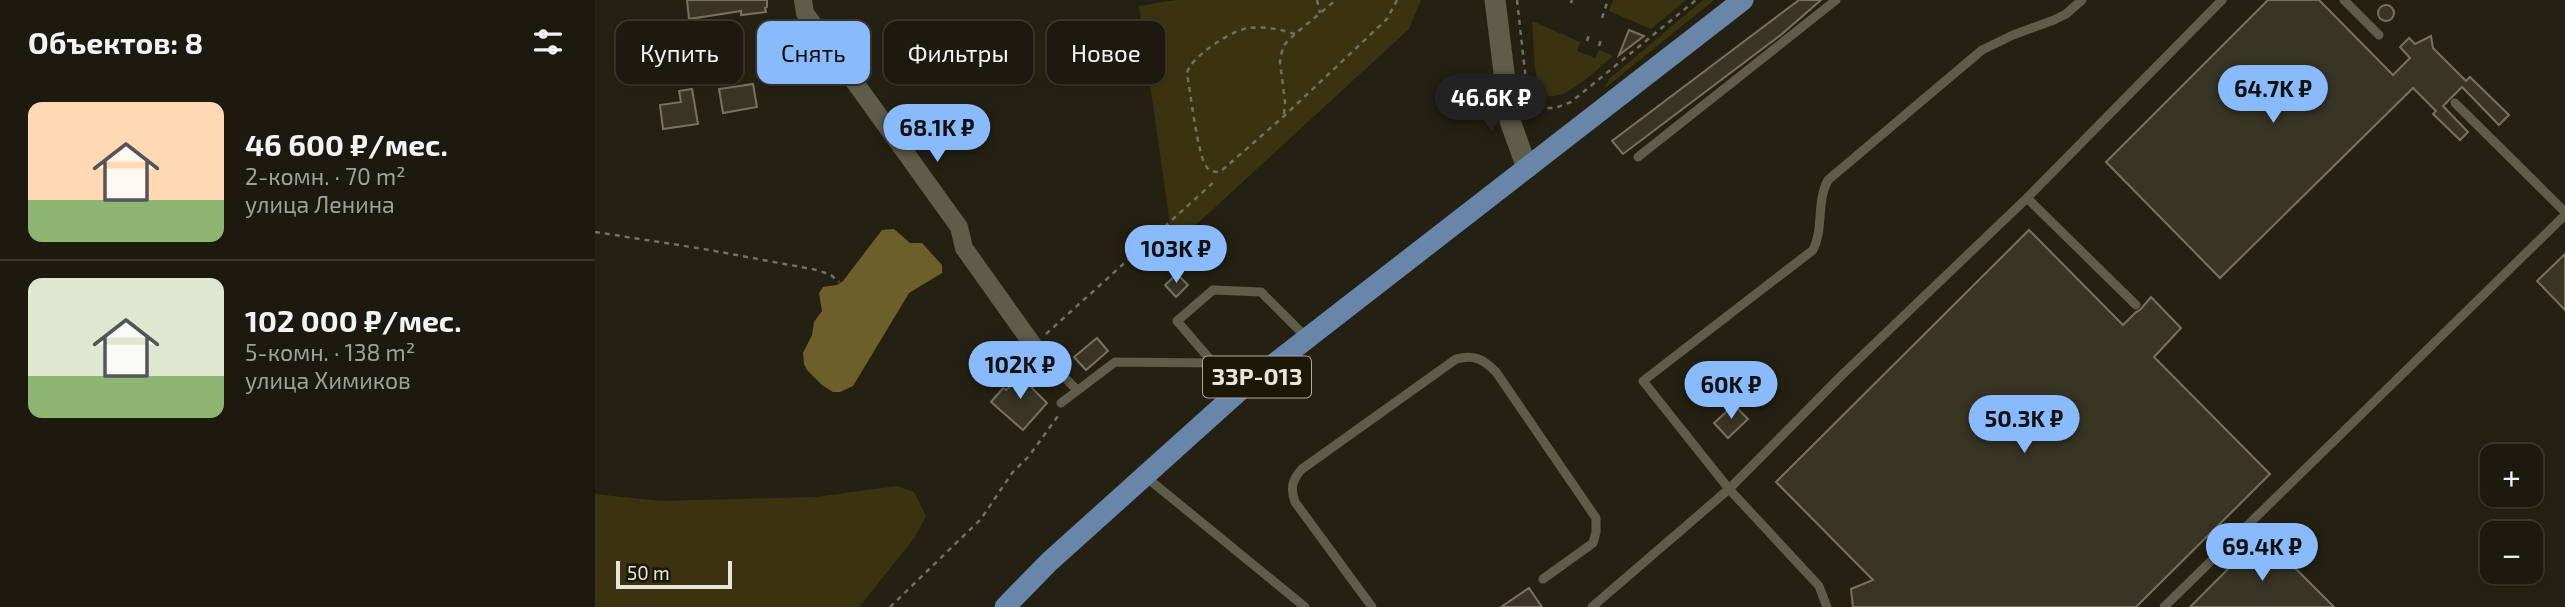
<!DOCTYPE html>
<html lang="ru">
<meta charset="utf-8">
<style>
body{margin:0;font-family:"Exo 2",sans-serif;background:#252217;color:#f1f3f6;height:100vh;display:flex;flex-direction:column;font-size:26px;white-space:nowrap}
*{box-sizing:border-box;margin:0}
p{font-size:23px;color:#a0a09e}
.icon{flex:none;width:38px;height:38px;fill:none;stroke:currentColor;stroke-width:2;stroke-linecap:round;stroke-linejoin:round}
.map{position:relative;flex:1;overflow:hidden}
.drawer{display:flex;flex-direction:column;background:#1c190e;width:595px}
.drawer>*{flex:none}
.banner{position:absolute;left:21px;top:21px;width:665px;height:63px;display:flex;gap:14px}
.controls{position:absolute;left:1885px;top:444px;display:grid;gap:14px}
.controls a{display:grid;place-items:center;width:63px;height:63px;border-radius:14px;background:#1c190e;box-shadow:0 2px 5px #0004,0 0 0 2px #3a382e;font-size:35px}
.scale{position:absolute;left:21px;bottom:18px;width:116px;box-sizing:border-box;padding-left:7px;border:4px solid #e8e6db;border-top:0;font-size:19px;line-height:24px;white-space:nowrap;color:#e8e6db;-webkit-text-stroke:5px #1c1808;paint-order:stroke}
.price{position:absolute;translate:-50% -60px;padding:0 16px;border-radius:24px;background:#89bafc;color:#111;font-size:23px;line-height:46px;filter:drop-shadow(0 2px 4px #0008)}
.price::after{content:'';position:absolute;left:50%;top:42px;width:21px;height:16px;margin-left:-10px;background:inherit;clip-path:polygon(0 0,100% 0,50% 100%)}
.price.current{background:#222;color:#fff}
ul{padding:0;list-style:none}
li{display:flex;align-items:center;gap:21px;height:175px;padding:0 28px}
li+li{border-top:2px solid #3a382e}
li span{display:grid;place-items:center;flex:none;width:196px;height:140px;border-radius:14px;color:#555}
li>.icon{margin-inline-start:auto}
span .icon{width:84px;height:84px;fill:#fffc;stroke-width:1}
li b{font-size:30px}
h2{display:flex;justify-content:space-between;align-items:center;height:84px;padding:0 28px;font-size:30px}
.chip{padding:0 24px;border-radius:14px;background:#1c190e;box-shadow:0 2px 5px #0004,0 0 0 2px #3a382e;font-size:24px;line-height:63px}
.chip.current{background:#89bafc;color:#111}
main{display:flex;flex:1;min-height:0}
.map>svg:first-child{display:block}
</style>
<main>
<section class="drawer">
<h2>Объектов: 8<svg class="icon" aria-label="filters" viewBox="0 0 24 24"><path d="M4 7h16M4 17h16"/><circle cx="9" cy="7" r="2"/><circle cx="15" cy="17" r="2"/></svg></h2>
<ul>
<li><span style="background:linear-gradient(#ffd9b3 70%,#8fb573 0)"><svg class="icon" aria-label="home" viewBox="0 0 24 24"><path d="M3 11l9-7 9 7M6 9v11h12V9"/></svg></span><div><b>46 600 ₽/мес.</b><p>2-комн. · 70 m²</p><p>улица Ленина</p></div></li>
<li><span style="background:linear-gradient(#dfe7d0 70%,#8fb573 0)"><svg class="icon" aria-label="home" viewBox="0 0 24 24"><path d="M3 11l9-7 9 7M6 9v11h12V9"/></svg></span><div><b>102 000 ₽/мес.</b><p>5-комн. · 138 m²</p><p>улица Химиков</p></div></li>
</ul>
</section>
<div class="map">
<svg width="1970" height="607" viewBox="0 0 1970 607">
<rect width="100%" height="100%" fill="#252112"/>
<path fill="#3b3310" d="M581 0H826L814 29 578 246 544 6Z
M1018 0H1091L1056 29 1014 11Z
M1108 0H1119L1009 89 1015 78Z
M937 21 985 42 982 51 1000 58 1004 50 1018 56C1005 66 955 118 944 86 938 69 939 39 937 21Z
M302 486 319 492 331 516 320 537 264 607H0V494L65 501 221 497Z"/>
<path fill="#6c5f2a" d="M299 229 315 243H327L347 265V273L314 293 258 386 245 392H238L227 385 212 370 209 364 208 353 217 335 219 322 227 311 224 293 228 287 242 285 248 281 287 230Z"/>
<path fill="#393525" stroke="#777260" stroke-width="2" d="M92 0H172V7L170 8 171 12 146 15V11L94 19Z
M1204 0H1226L1187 34 1028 154 1017 141Z
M1673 0H1724L1798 75 1815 58 1805 47 1814 38 1820 44 1836 36 1838 48 1871 81 1875 77 1914 115 1904 125 1867 87 1848 106 1873 132 1865 140 1838 114 1841 111 1818 88 1625 278 1511 162Z
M1783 13a8 8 0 1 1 16 0a8 8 0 1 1-16 0Z
M1034 30 1049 36 1024 55Z
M158 84 162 107 128 113 124 89Z
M97 89 103 124 68 129 65 105 86 102 84 91Z
M1434 230 1528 325 1541 312 1545 310 1556 297 1586 328 1559 357 1675 474 1541 607H1258L1256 589 1278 580 1181 482Z
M1970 254V310L1942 281Z
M582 274 593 285 581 297 570 285Z
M502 338 513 351 491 370 479 357Z
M434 371 443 382 437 388 452 403 428 430 396 402 408 388 411 390Z
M1139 405 1153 419 1133 438 1119 423Z
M1667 535 1739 607H1595Z
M934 588 947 607H906Z"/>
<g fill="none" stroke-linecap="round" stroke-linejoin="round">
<path stroke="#726e61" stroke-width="2.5" stroke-dasharray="5 5" stroke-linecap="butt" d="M722 0 725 13
M922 0 932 90 939 103 949 108H960L976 102 1101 0
M976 3 977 0
M1007 18 1013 0
M700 34C684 29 665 25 649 29 633 33 596 57 592 73 595 90 603 156 611 166 614 172 619 172 625 172L688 117 792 19 802 0
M992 41 994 35
M1004 46 1006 40
M689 114 690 102 685 62 688 46 700 34 741 0
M0 232 109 249 222 270 236 275 244 282
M451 334 620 181
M295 607 386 519 417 473 434 456 463 416"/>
<path stroke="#605c4a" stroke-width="9" d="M1749 0 1784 35
M1860 103 1970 212
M1043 157 1241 0
M1432 198 1541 305
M438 345 482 390
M643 392 582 321 618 290 666 292 711 337
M466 403 520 362 617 363
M551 477 710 607
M777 607 700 502C695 488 697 480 707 469L861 359C879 354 888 359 901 372L1001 518V532L998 543 948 579
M997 607 1134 489 1248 374 1432 198 1627 0
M1232 607 1224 586 1134 489 1048 381 1218 250C1229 229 1221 202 1233 180L1387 50 1418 35 1459 20 1471 14 1487 0
M1569 607 1970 215"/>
<path stroke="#605c4a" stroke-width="18" d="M208 0 210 13 364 227 369 248 438 345"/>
<path stroke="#605c4a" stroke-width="21" d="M900 0 915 121 932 168"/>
<path stroke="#6786aa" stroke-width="21" d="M410 607 454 562 643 392 1148 0"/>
</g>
<g text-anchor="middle" stroke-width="5" stroke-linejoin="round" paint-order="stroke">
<rect fill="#1c1808" stroke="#aba89c" stroke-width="2" x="608" y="356.5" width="108" height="41" rx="5"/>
<g font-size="24" font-weight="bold" fill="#e8e6db">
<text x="662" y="385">33Р-013</text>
</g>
</g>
</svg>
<div class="controls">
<a>+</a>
<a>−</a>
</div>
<div class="scale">50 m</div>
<b class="price" style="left:1678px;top:125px">64.7K ₽</b>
<b class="price current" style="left:896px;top:134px">46.6K ₽</b>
<b class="price" style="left:342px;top:164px">68.1K ₽</b>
<b class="price" style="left:581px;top:285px">103K ₽</b>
<b class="price" style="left:425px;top:401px">102K ₽</b>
<b class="price" style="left:1136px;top:421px">60K ₽</b>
<b class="price" style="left:1429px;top:455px">50.3K ₽</b>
<b class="price" style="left:1667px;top:583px">69.4K ₽</b>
<div class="banner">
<a class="chip">Купить</a>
<a class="chip current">Снять</a>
<a class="chip">Фильтры</a>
<a class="chip">Новое</a>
</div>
</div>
</main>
